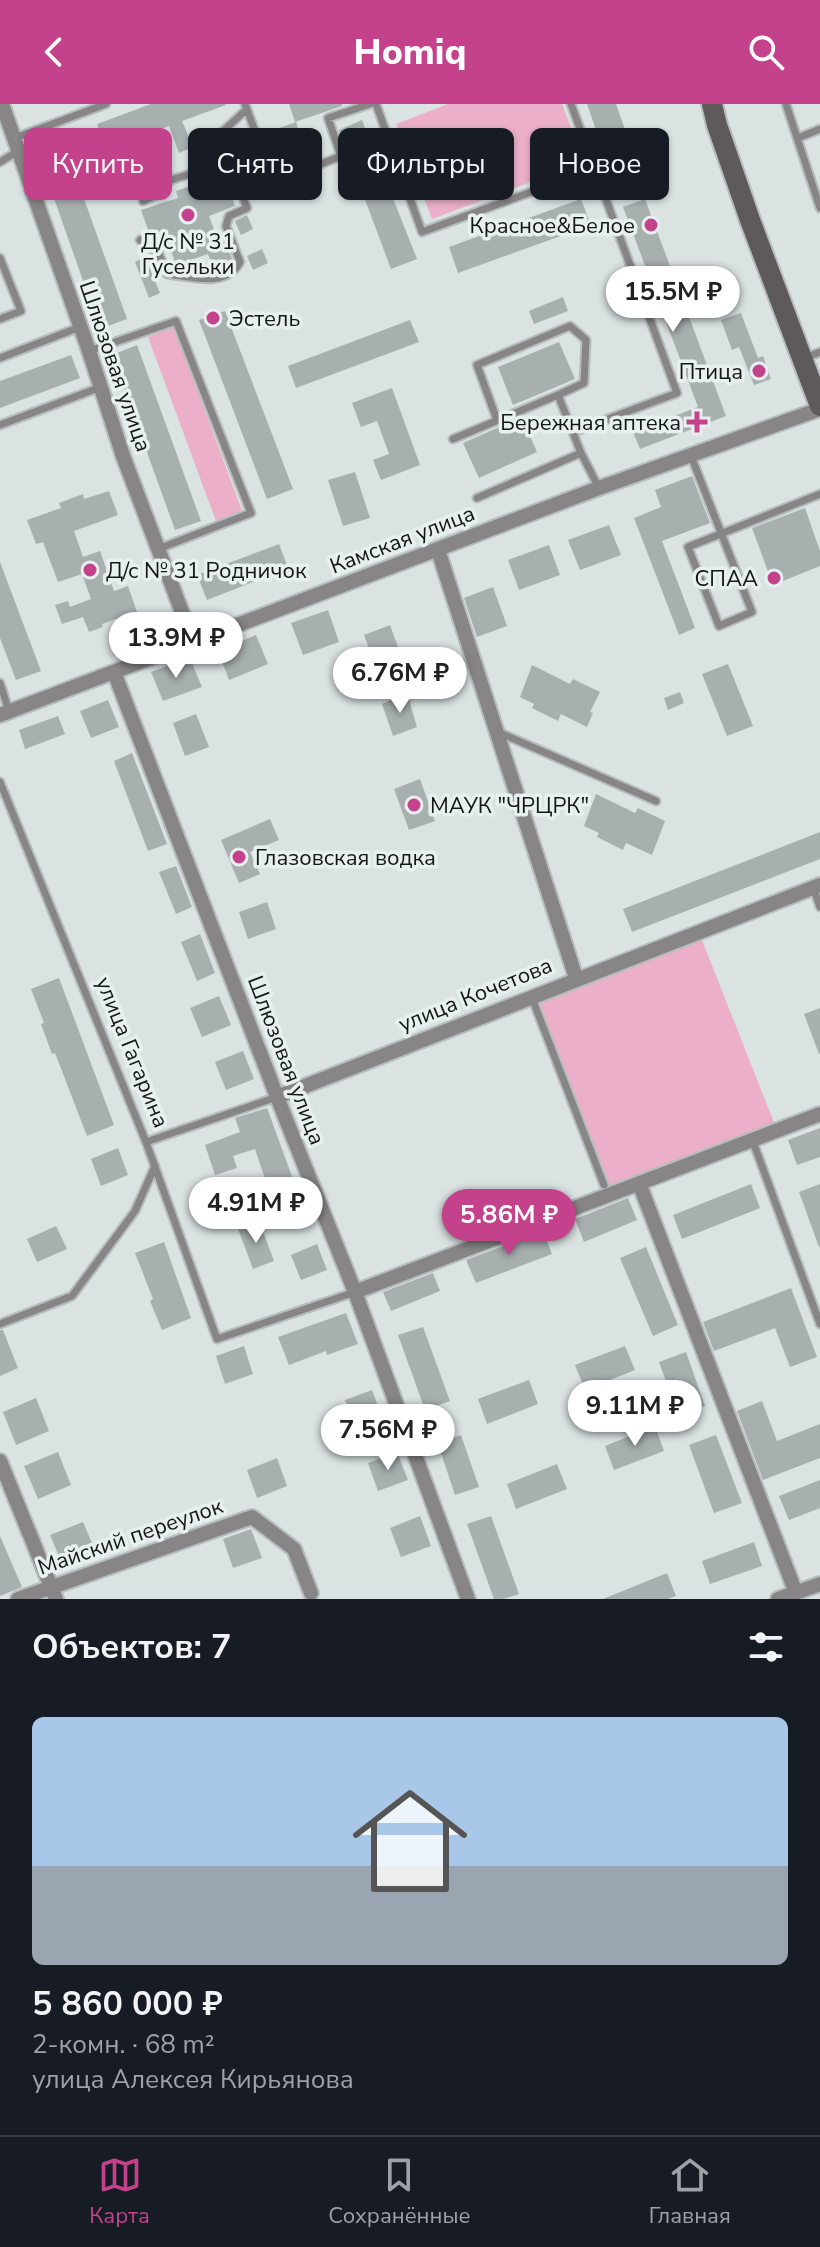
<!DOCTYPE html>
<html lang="ru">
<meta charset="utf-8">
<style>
body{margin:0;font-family:"Nunito Sans",sans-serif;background:#20242c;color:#f1f3f6;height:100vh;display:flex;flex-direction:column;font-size:30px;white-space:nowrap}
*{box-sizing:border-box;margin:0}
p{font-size:26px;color:#9ea1a6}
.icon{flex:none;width:44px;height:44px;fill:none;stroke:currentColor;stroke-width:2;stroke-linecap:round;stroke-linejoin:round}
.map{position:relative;height:1495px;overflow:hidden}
.panel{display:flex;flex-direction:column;background:#171b24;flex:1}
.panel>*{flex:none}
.guide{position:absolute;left:24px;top:24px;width:772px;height:72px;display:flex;gap:16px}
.price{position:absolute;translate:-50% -68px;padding:0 18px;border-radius:28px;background:#fff;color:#222;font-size:26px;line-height:52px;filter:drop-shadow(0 2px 4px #0008)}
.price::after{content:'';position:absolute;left:50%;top:48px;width:24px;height:18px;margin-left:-12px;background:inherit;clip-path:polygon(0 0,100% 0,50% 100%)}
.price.current{background:#c4428b;color:#fff}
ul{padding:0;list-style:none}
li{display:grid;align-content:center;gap:16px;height:424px;padding:0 32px}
li span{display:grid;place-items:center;height:248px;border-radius:12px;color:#555}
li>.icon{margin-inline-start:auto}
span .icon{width:144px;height:144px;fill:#fffc;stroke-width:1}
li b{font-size:34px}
h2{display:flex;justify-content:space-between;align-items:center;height:96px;padding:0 32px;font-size:34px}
.chip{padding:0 28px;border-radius:12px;background:#171b24;box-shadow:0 2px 6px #0004;font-size:28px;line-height:72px}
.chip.current{background:#c4428b;color:#fff}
header{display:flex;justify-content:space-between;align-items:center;height:104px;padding:0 32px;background:#c4428b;color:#fff;font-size:36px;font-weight:800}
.tab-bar{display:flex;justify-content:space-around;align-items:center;height:112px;border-top:2px solid #363941;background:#171b24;font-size:22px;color:#9ea1a6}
.tab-bar a{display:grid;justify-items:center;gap:4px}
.tab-bar .current{color:#c4428b}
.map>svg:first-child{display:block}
</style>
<header><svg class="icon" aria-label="back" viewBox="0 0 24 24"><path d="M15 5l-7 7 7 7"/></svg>Homiq<svg class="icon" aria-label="search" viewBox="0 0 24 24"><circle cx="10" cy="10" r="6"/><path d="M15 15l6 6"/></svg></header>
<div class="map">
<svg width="820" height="1495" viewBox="0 0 820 1495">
<rect width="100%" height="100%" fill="#dae3e2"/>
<path fill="#ebafca" d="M448 0H562L584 58 432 115 396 20Z
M174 223 242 407 216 417 148 233Z
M700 831 775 1021 609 1085 535 894Z"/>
<path fill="#a8b0af" d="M151 0H225L226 1 182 17 193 43 179 49 169 22 106 45 97 20Z
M289 0H342V2L295 18Z
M587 0H616L640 68 614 78Z
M362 16 417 155 391 165 339 26Z
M296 18 308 54 276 65 263 30Z
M63 36 127 215 100 225 37 46Z
M225 46 231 62 217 67 211 51Z
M193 81 198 95 229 85 235 102 209 112 219 139 225 137 233 157 225 164 215 168 208 150 176 161 164 126 150 131 141 106 178 94 176 87Z
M581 95 591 121 458 169 449 143Z
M645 95 726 312 640 345 633 328 698 303 623 103Z
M247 111 253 125 241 131 235 117Z
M262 145 268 159 253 166 247 152Z
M145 153 160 189 149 194 135 158Z
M563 193 568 207 534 220 529 207Z
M225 207 293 385 267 395 199 216Z
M741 209 758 254 763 252 771 275 754 281 739 243 732 246 721 216Z
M410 216 419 238 296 284 288 262Z
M559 238 575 275 513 301 498 263Z
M137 241 201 417 175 426 112 251Z
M71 251 80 274 0 304V277Z
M392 284 420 361 381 376 373 356 389 350 377 317 361 323 352 299Z
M522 313 537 348 479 374 463 339Z
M355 368 370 414 343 422 328 376Z
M692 372 710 419 662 437 695 524 679 531 634 414 661 403 655 386Z
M109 387 118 411 74 427 83 453 100 447 114 487 128 482 138 511 124 516 122 513 102 520 103 523 89 528 83 513 62 520 55 501 68 497 70 503 91 495 82 470 58 478 43 438 36 440 27 416 61 404 59 399 83 390 84 395Z
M805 404 820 447V462L773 481 752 424Z
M609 421 621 451 580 466 568 436Z
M279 440 288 464 207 496 197 471Z
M549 441 560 471 519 486 508 456Z
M0 458 41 567 16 576 0 534Z
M493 483 507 522 477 533 464 494Z
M328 506 339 538 303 551 291 519Z
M390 521 404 559 378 569 364 531Z
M256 531 268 560 229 576 218 547Z
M190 554 202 583 163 597 151 568Z
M728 560 753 622 727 632 702 570Z
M532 561 570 580 573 575 600 588 590 608 593 609 587 623 561 610 558 617 532 604 534 600 520 593Z
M680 588 684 599 668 606 664 594Z
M407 589 417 623 393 632 382 600Z
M108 596 119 623 91 634 80 607Z
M196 610 209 643 185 652 173 619Z
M58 612 65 630 25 645 19 626Z
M132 649 167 740 148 747 114 657Z
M420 675 435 717 409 726 394 685Z
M596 690 635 709 638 704 665 717 652 751 626 739 623 746 597 733 599 729 584 722Z
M270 715 279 736 250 748 260 770 239 779 221 736Z
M820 728V755L632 828 623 805Z
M176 762 192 803 176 810 159 768Z
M267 798 276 825 248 835 239 808Z
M200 830 215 869 197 877 181 838Z
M59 874 114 1021 87 1032 55 949 52 950 41 920 44 919 31 885Z
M219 892 231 921 202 933 190 904Z
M820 904V950H819L804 910Z
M243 947 254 975 226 986 215 958Z
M267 1004 305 1108 279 1116 255 1045 233 1052 237 1064 215 1071 205 1041 240 1028 235 1014Z
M820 1024V1053L797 1061 788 1036Z
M118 1044 128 1071 101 1082 91 1055Z
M751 1080 760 1104 682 1135 673 1111Z
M820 1080V1142L819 1143 799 1088Z
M628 1094 637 1116 584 1138 575 1115Z
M259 1117 274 1157 253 1165 238 1125Z
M56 1122 67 1145 37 1158 27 1135Z
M543 1127 552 1150 476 1179 466 1156Z
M164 1138 191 1214 162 1226 150 1197 153 1195 135 1149Z
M317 1140 327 1166 301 1176 291 1151Z
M646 1143 678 1221 653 1232 620 1154Z
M433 1169 440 1187 391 1207 383 1188Z
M791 1184 817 1253 790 1263 775 1224 714 1247 703 1218Z
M346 1209 358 1240 327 1251 326 1247 289 1261 278 1233Z
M423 1223 450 1297 425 1306 398 1231Z
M0 1226H3L18 1264 0 1272Z
M244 1242 253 1270 225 1280 216 1252Z
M625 1242 635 1266 585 1286 575 1261Z
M686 1248 705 1302 678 1311 659 1258Z
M529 1276 538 1300 487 1320 478 1295Z
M372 1286 382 1313 355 1323 345 1296Z
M36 1294 49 1327 16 1341 3 1308Z
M762 1297 777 1337 820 1320V1354L763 1376 737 1307Z
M655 1322 664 1347 614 1366 605 1342Z
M461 1331 479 1383 455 1391 438 1340Z
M716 1331 742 1399 714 1409 689 1341Z
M58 1348 71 1381 38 1395 24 1362Z
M397 1348 408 1376 378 1387 368 1359Z
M277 1354 287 1382 257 1394 247 1366Z
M557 1360 567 1385 516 1405 507 1380Z
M820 1376V1404L789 1416 779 1392Z
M420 1412 431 1442 401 1453 390 1424Z
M491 1412 519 1490 503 1495H494L467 1420Z
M83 1418 97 1451 64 1464 50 1431Z
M251 1425 262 1454 233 1464 223 1435Z
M0 1432 22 1483 0 1492Z
M754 1438 762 1462 710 1480 702 1457Z
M667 1469 676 1492 668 1495H603Z"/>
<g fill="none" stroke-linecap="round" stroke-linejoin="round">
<defs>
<path id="lane" d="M245 0 274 79 341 52 328 14 370 0
M376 0 422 128 594 65
M571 0 677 289 573 328
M786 0 820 104
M15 34 106 0
M798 34 820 25
M0 58 18 47
M143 97 159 90 168 77 193 69
M140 136 159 150 167 170C192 173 226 184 240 158L226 122 229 112 247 104 238 80 193 69 209 40 247 5
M0 154 21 207 0 215
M89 247 176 217 251 409 158 445
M0 254 80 223
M803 255 820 248
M497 316 477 261 570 222 586 236 584 279 558 291 581 349 599 384
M0 321 101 283
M453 335 558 291
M691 352 752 508 719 522 688 443 820 390
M477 394 581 349
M0 579 9 607
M498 628 656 697
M0 678 146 1038 217 1235 355 1188
M813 783 820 803
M532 894 604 1081
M752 1035 820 1220
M146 1038 277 993
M0 1220 72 1192 135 1107 155 1062"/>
<path id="street" d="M2 0 89 247 123 352 193 537
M438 446 576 874
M114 568 277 993 355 1188 468 1495
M0 611 599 384 820 305
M277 993 820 781
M639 1079 796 1489
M355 1188 820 1010
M0 1357 56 1495
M18 1495 252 1413 294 1445 311 1489
M778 1495 820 1480"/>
<path id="secondary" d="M712 0 717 21 750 116 820 302"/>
</defs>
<use href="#lane" stroke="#b6bebd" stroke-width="11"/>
<use href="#street" stroke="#b6bebd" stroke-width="18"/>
<use href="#secondary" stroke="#b6bebd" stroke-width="24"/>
<use href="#lane" stroke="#888586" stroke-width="7"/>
<use href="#street" stroke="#888586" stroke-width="14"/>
<use href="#secondary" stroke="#5e5a5c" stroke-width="20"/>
</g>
<g fill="#c4428b" stroke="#e8f0ef" stroke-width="3">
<circle cx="188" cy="111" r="8"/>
<circle cx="651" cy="121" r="8"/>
<circle cx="213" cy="214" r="8"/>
<circle cx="759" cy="267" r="8"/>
<path d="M693 306h8v8h8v8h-8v8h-8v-8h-8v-8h8z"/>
<circle cx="90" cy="466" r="8"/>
<circle cx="774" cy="474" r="8"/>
<circle cx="414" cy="701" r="8"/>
<circle cx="239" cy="753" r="8"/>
</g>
<g text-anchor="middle" stroke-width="7" stroke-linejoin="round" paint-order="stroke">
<g font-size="22" fill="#141717" stroke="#e8f0ef" text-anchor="end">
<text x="635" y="129">Красное&amp;Белое</text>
<text x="188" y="145" text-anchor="middle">Д/с № 31<tspan x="188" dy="25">Гусельки</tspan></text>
<text x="229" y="222" text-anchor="start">Эстель</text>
<text x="743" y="275">Птица</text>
<text x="681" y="326">Бережная аптека</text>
<text x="106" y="474" text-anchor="start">Д/с № 31 Родничок</text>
<text x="758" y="482">СПАА</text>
<text x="430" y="709" text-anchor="start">МАУК "ЧРЦРК"</text>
<text x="255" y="761" text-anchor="start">Глазовская водка</text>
</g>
<g font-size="22" fill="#141717" stroke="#e8f0ef">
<text transform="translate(116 262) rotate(71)" y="8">Шлюзовая улица</text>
<text transform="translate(402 435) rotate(-21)" y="8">Камская улица</text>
<text transform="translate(475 890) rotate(-22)" y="8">улица Кочетова</text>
<text transform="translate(133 948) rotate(68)" y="8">улица Гагарина</text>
<text transform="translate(287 956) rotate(69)" y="8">Шлюзовая улица</text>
<text transform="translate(130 1432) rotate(-19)" y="8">Майский переулок</text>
</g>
</g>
</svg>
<b class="price" style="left:673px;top:230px">15.5M ₽</b>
<b class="price" style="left:176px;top:576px">13.9M ₽</b>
<b class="price" style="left:400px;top:611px">6.76M ₽</b>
<b class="price" style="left:256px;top:1141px">4.91M ₽</b>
<b class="price current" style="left:509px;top:1153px">5.86M ₽</b>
<b class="price" style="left:635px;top:1344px">9.11M ₽</b>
<b class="price" style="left:388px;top:1368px">7.56M ₽</b>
<div class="guide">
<a class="chip current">Купить</a>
<a class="chip">Снять</a>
<a class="chip">Фильтры</a>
<a class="chip">Новое</a>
</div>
</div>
<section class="panel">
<h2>Объектов: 7<svg class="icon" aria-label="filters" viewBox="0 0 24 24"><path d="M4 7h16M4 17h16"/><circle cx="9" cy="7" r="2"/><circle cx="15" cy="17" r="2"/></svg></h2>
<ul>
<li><span style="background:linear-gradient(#a9c7e8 60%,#9aa5b1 0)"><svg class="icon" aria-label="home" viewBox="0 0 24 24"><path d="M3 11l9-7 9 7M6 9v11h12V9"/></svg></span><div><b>5 860 000 ₽</b><p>2-комн. · 68 m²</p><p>улица Алексея Кирьянова</p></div></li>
</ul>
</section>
<nav class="tab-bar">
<a class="current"><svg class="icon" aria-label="map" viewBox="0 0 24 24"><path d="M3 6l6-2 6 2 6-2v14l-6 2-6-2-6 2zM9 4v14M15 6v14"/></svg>Карта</a>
<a><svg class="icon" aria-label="saved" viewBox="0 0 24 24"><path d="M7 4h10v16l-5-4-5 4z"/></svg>Сохранённые</a>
<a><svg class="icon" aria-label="home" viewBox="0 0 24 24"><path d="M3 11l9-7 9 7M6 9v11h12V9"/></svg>Главная</a>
</nav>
